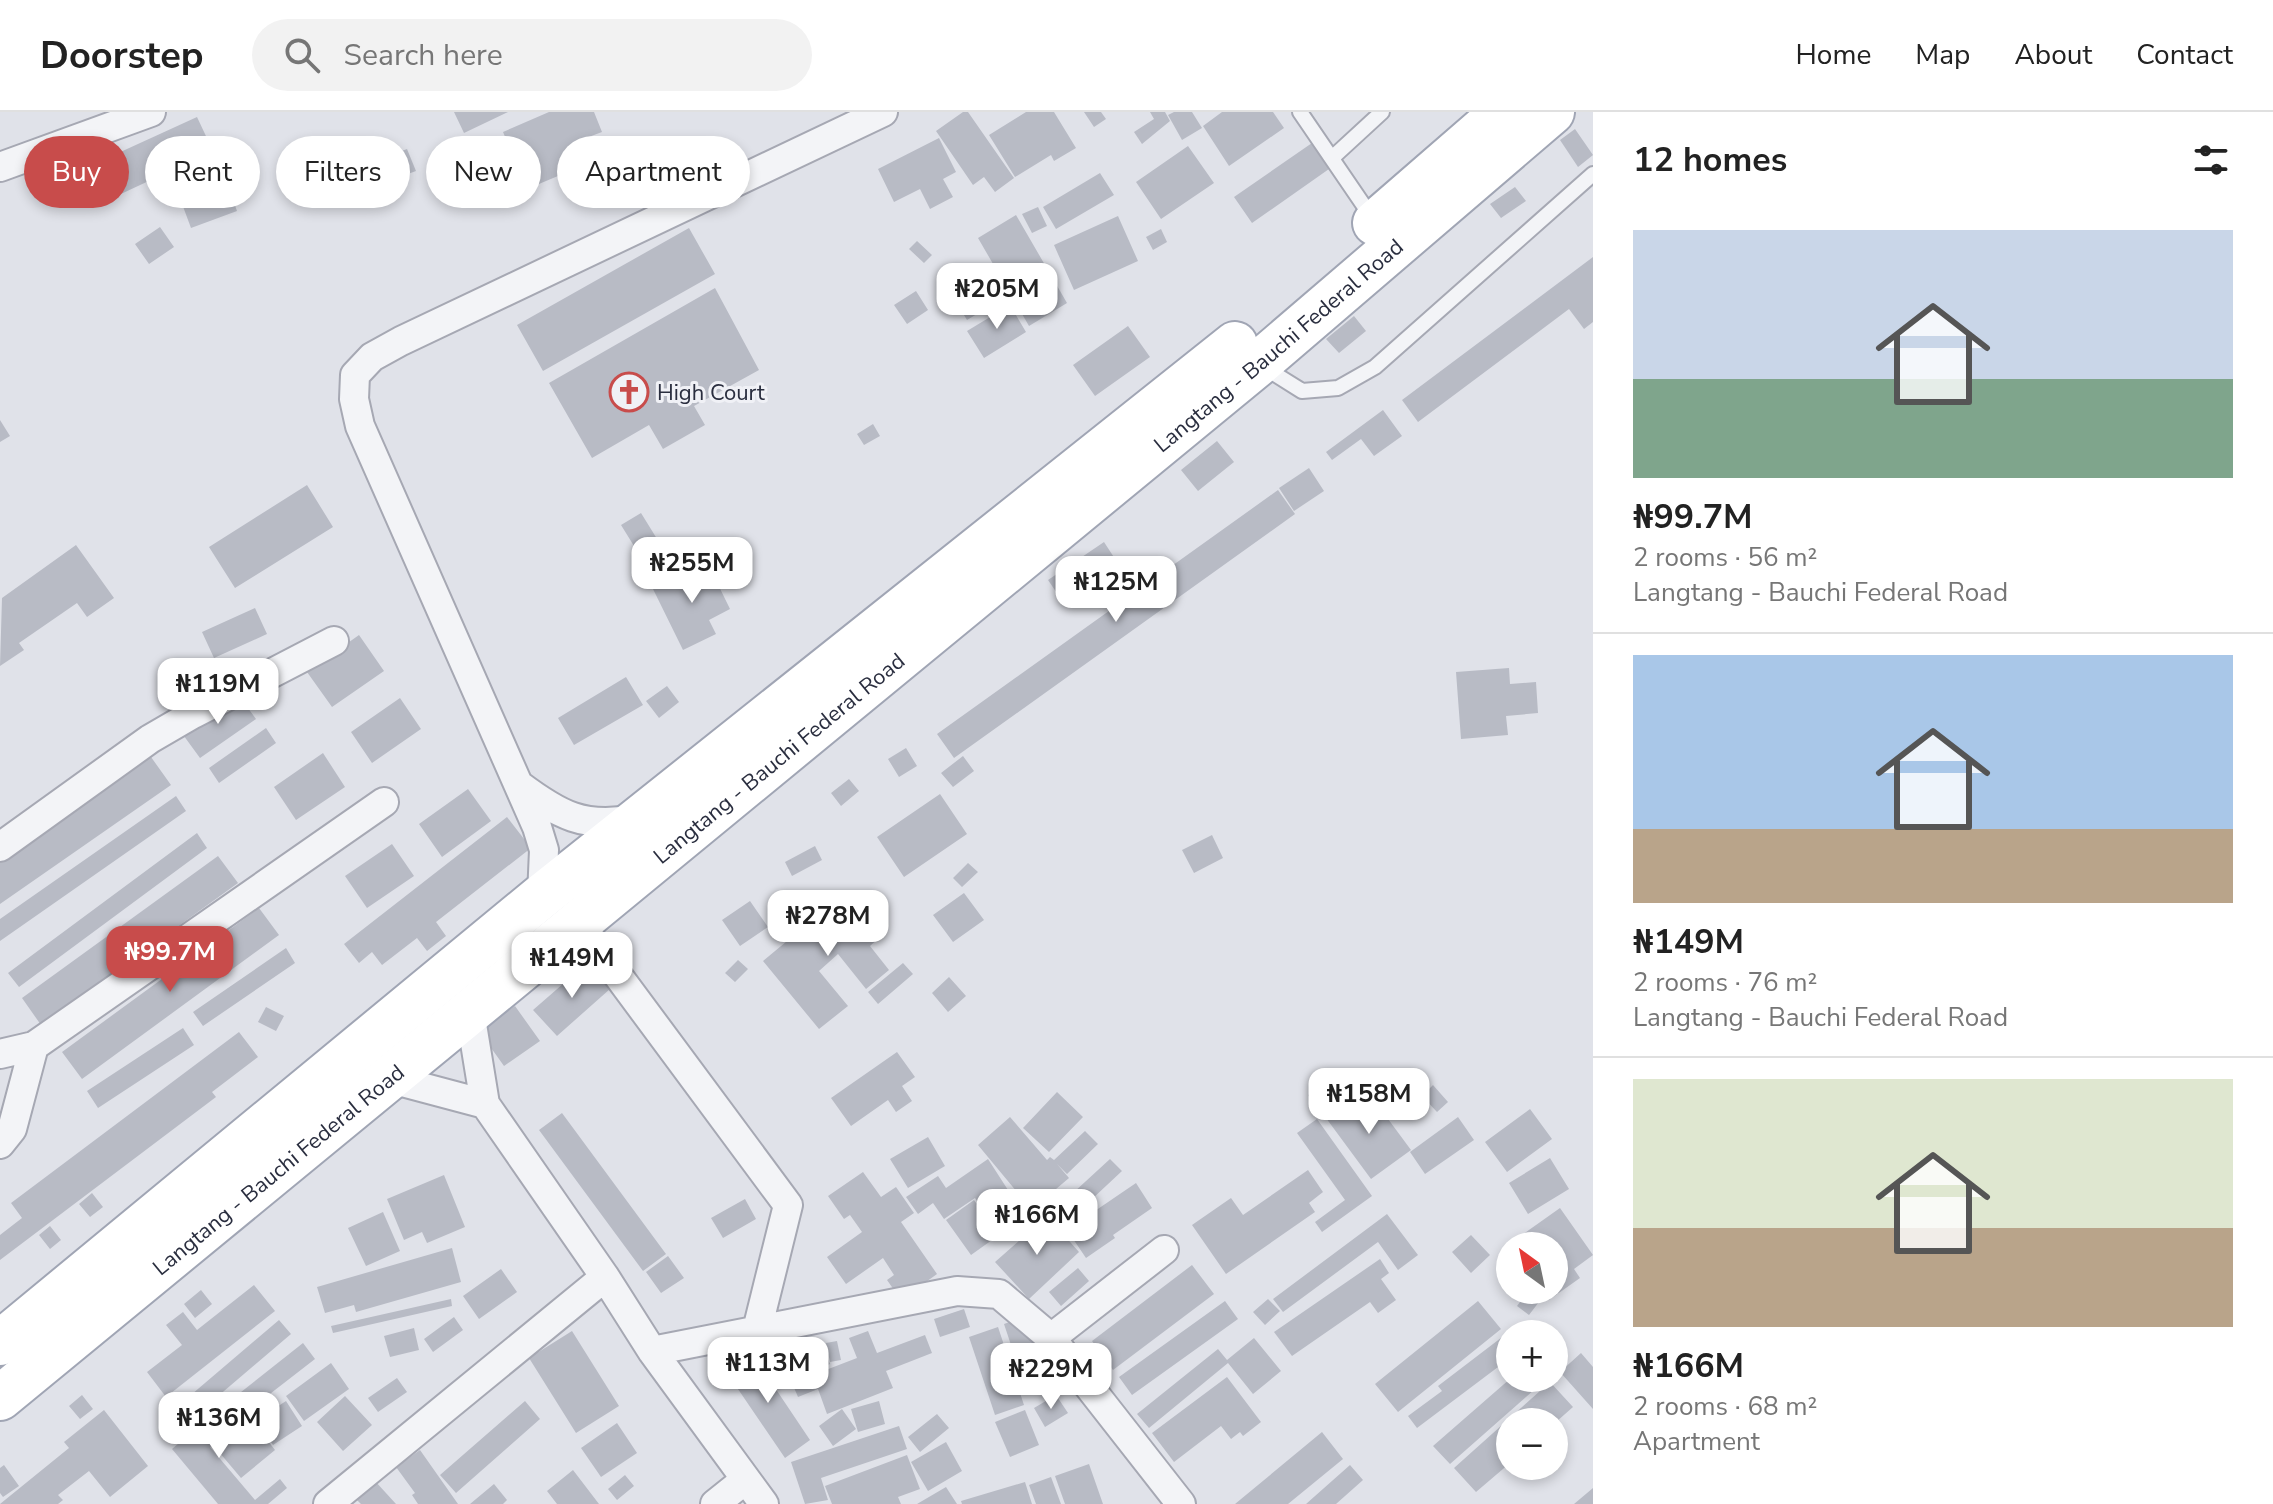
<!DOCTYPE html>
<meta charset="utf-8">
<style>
body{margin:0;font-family:"Nunito Sans",sans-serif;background:#f2f2f2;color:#222;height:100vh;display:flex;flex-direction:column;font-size:30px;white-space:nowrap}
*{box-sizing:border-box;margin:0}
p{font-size:26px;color:#767676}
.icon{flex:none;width:44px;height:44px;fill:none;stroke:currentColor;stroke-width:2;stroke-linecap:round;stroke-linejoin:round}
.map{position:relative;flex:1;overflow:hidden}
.side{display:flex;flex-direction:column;background:#fff;width:680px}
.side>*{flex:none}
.banner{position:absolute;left:24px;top:24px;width:760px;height:72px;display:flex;gap:16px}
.needle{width:52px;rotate:327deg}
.buttons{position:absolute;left:1496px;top:1120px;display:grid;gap:16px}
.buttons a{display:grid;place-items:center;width:72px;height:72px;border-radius:50%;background:#fff;box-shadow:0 4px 12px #0003;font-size:40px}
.price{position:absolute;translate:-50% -68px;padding:0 18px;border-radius:16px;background:#fff;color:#222;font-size:26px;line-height:52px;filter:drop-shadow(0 2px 4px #0008)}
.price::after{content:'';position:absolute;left:50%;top:48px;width:24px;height:18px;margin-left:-12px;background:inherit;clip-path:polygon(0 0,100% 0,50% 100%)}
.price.active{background:#c84c4b;color:#fff}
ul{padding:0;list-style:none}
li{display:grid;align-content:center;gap:16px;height:424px;padding:0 40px}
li+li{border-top:2px solid #e0e0e0}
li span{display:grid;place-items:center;height:248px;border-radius:0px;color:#555}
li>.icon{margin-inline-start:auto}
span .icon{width:144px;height:144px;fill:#fffc;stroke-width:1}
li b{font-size:34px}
h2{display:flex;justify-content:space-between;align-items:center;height:96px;padding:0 40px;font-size:34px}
.pill{padding:0 28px;border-radius:36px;background:#fff;box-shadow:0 4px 12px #0003;font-size:28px;line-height:72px}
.pill.active{background:#c84c4b;color:#fff}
header{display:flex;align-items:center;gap:48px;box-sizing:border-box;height:112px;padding:0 40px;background:#fff;border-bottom:2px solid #e0e0e0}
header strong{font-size:38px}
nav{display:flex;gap:44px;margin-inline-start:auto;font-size:28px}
.search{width:560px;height:72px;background:#f2f2f2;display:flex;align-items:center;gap:20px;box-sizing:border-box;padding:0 28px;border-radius:44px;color:#767676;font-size:30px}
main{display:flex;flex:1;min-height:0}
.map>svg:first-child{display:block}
</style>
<header>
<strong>Doorstep</strong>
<div class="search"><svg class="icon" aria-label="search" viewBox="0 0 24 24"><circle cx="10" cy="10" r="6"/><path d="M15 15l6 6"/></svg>Search here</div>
<nav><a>Home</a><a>Map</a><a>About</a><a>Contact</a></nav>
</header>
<main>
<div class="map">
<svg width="1593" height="1392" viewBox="0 0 1593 1392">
<rect width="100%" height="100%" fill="#e0e2e9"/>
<path fill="#b8bbc5" d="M454 0H508L464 21Z
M549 0H594L602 20 586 26 596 48 527 77 503 20Z
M963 0H968L1014 66 995 80 984 65 973 73 936 19Z
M1026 0H1054L1076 36 1054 49 1051 43 1015 65 989 23Z
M1084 0H1101L1106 7 1094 15Z
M1150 0H1165L1170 9 1142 32 1134 20 1154 7Z
M1174 0H1192L1202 16 1182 28 1168 3Z
M1222 0H1273L1284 16 1229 54 1203 14Z
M197 5 213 39 108 88 92 53Z
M1575 17 1593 43 1578 55 1560 28Z
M939 26 956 60 943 67 953 85 930 97 920 77 894 90 878 57Z
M1312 31 1329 57 1252 111 1234 85Z
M1188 34 1214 71 1161 107 1136 70Z
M407 37 416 59 397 66 389 44Z
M619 47 628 61 609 72 600 58Z
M1100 61 1114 83 1056 117 1043 95Z
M224 63 237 99 191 116 178 81Z
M1515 75 1526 89 1501 106 1490 92Z
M1038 95 1047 114 1032 121 1022 102Z
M1016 103 1067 191 1029 214 978 126Z
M1118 104 1138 149 1074 178 1054 133Z
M160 115 174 135 149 152 135 132Z
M689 116 715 162 543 259 517 213Z
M1161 117 1167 130 1153 138 1146 125Z
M917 129 932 143 924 151 909 137Z
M1593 145V210L1584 217 1569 197 1418 310 1402 288Z
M987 152 1007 184 967 208 948 177Z
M715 176 759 258 694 294 705 313 663 337 649 313 592 346 549 271Z
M916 179 928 198 907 212 894 193Z
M1010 193 1026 220 984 246 967 219Z
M1354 204 1366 219 1339 241 1326 227Z
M1128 214 1150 245 1095 284 1073 253Z
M1383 298 1402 324 1374 344 1361 327 1332 348 1326 340Z
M0 308 10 324 0 330Z
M873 312 880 324 864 333 857 322Z
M1217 329 1234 350 1198 379 1181 358Z
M1309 356 1324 379 1294 399 1279 376Z
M307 373 333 415 235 476 209 435Z
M1278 378 1295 402 954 646 937 622Z
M641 401 667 443 647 455 621 413Z
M1104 430 1119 453 1063 490 1048 468Z
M76 433 114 486 87 505 77 491 19 531 24 538 0 554 2 486Z
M707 450 730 497 709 508 716 522 683 538 653 477Z
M255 496 267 522 214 546 202 520Z
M359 523 384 559 332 595 307 560Z
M1509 556 1510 572 1536 570 1538 601 1506 604 1508 623 1461 627 1456 560Z
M626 565 643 593 574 633 558 606Z
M667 574 679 590 659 606 646 589Z
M237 581 256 607 200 646 181 620Z
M400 586 421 617 372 651 351 620Z
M266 616 276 631 219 671 209 656Z
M906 636 917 654 899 665 888 647Z
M323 641 345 675 296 708 274 675Z
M963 644 974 659 953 675 941 661Z
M151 645 171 673 0 792V751Z
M849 667 859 679 841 694 831 681Z
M468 677 491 709 442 745 419 712Z
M940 682 967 722 904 765 877 725Z
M176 684 186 699 0 829V807Z
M507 705 531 736 436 810 446 824 427 839 417 826 382 853 372 840 359 851 344 832Z
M197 721 207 736 19 875 8 861Z
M1212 723 1223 746 1194 761 1182 738Z
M392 732 414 764 367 796 345 764Z
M815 734 822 748 792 764 785 750Z
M218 744 238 771 41 913 22 886Z
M968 751 978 760 962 775 953 766Z
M846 780 882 823 870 834 889 858 866 877 838 842 819 859 848 894 819 917 763 849Z
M964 781 984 808 953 830 933 803Z
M750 789 768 815 740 834 722 808Z
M259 796 279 823 82 967 62 940Z
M286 836 295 851 203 914 193 900Z
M738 848 748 857 735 870 725 861Z
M587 851 610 877 557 924 533 898Z
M903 851 913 862 878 892 868 880Z
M949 865 966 884 948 900 932 881Z
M515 894 540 929 504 954 479 919Z
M266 895 284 904 276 919 258 910Z
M183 916 194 933 98 996 87 979Z
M239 920 258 945 212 980 216 985 0 1148V1123L22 1106 11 1091Z
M897 940 915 965 902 974 912 989 896 1000 888 988 851 1014 831 986Z
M1347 958 1357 975 1318 1000 1308 983Z
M1433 973 1448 990 1437 1000 1422 984Z
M1057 980 1083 1005 1049 1040 1023 1016Z
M1354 986 1362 997 1374 988 1411 1038 1371 1067 1326 1006Z
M1530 997 1552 1027 1507 1060 1485 1030Z
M562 1001 666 1142 643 1159 539 1018Z
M1010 1005 1047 1048 1050 1045 1054 1048 1085 1019 1098 1032 1067 1062 1057 1052 1069 1066 1010 1116 995 1099 1017 1080 978 1033Z
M1458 1005 1474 1028 1425 1062 1410 1040Z
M1317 1007 1372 1084 1322 1120 1315 1110 1345 1088 1297 1021Z
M928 1025 945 1054 908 1076 890 1047Z
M1550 1046 1569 1077 1528 1102 1509 1071Z
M988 1047 1008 1078 982 1096 975 1086 944 1107 933 1091 918 1102 906 1085 938 1064 946 1076Z
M1110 1047 1122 1059 1061 1116 1049 1103Z
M1308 1058 1323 1080 1309 1091 1315 1100 1226 1162 1192 1113 1231 1086 1243 1103Z
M863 1060 881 1085 896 1075 914 1101 901 1110 937 1162 901 1188 887 1168 894 1163 883 1146 846 1172 827 1145 862 1120 850 1103 844 1107 828 1084Z
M444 1063 465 1115 427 1131 422 1120 404 1128 387 1087Z
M1136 1071 1152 1096 1113 1123 1115 1126 1086 1146 1067 1118Z
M92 1081 103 1095 90 1105 79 1092Z
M745 1087 756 1107 723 1126 711 1106Z
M974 1088 999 1123 971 1143 946 1108Z
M1560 1096 1593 1143 1574 1157 1580 1166 1549 1188 1542 1178H1554V1134L1509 1132Z
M383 1100 400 1139 366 1154 348 1116Z
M1387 1102 1418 1143 1398 1158 1378 1130 1283 1200 1273 1187Z
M1047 1104 1079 1140 1029 1187 995 1150Z
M50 1114 61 1128 50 1137 39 1123Z
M1471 1123 1490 1143 1471 1161 1452 1140Z
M452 1136 461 1170 356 1200 354 1193 325 1201 317 1175Z
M668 1144 684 1166 661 1181 646 1160Z
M1380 1147 1389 1161 1381 1167 1396 1188 1378 1201 1370 1190 1292 1244 1274 1220Z
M1192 1153 1214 1182 1113 1258 1092 1229Z
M1078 1156 1089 1169 1061 1194 1049 1180Z
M501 1157 517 1180 479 1207 463 1184Z
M254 1173 275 1199 166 1285 147 1260 182 1233 166 1213 183 1200 197 1218Z
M201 1178 212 1192 195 1206 184 1192Z
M1529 1178 1542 1186 1529 1203 1517 1194Z
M451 1187 452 1194 333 1221 331 1214Z
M1268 1187 1280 1199 1265 1213 1253 1200Z
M1225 1189 1238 1207 1132 1283 1119 1265Z
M1478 1189 1501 1217 1398 1300 1375 1272Z
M964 1197 970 1215 940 1225 934 1207Z
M454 1205 463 1218 433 1240 424 1227Z
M1024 1205 1037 1245 1017 1251 1004 1212Z
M279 1208 291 1222 190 1308 178 1294Z
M998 1215 1024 1293 995 1303 969 1225Z
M414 1216 419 1238 390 1245 384 1224Z
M572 1219 619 1294 576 1321 529 1246Z
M868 1219 877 1241 925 1223 932 1241 886 1259 893 1276 827 1302 818 1277 798 1285 792 1271 857 1246 849 1226Z
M1510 1219V1246L1417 1316 1408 1304 1442 1279 1438 1274Z
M1254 1226 1281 1259 1253 1282 1228 1251 1149 1316 1137 1302 1218 1237 1227 1248Z
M837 1229 841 1248 830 1250 826 1231Z
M821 1230 830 1252 815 1258 806 1235Z
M303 1231 315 1247 248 1299 236 1284Z
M751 1240 810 1328 785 1346 725 1258Z
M1581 1241 1593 1255V1297L1560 1260Z
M1044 1248 1054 1274 1033 1282 1023 1256Z
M331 1251 349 1277 304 1309 286 1284Z
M1227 1265 1261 1310 1243 1324 1240 1320 1231 1327 1221 1314 1174 1350 1152 1321Z
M397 1266 407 1280 378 1300 368 1286Z
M1511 1266H1539L1543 1270 1450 1352 1433 1334Z
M1550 1270 1573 1295 1556 1310H1510V1351L1476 1380 1454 1356Z
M82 1283 93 1297 80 1307 69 1294Z
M1056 1283 1068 1301 1045 1315 1034 1296Z
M345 1284 372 1313 343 1339 317 1310Z
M232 1286 247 1304 210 1335 255 1388 280 1367 287 1376 268 1392H218L172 1337Z
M286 1289 302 1314 273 1333 257 1308Z
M525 1289 540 1307 456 1381 440 1363Z
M879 1289 885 1312 858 1320 851 1297Z
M842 1297 856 1317 833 1334 819 1314Z
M104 1298 148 1354 110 1385 89 1359 58 1383 63 1388 58 1392H0L69 1336 64 1330Z
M1025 1298 1039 1333 1010 1345 995 1310Z
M937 1302 949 1316 920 1340 908 1325Z
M254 1311 275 1338 241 1366 219 1340Z
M617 1311 637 1341 601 1365 581 1336Z
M899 1314 907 1337 821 1366 828 1388 805 1392 791 1350Z
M1322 1320 1343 1347 1288 1392H1235Z
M946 1330 962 1359 928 1379 911 1350Z
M420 1338 458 1392H418L412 1383 415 1381 396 1355Z
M907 1343 920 1377 898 1385 901 1392H832L825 1374Z
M1089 1352 1103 1392H1065L1055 1364Z
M4 1353 19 1374 3 1385 0 1381V1356Z
M1350 1353 1363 1368 1336 1392H1306Z
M573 1358 599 1392H557L547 1379Z
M625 1363 634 1374 617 1388 608 1377Z
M1051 1365 1061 1392H1036L1029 1373Z
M375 1369 396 1392H361L356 1387Z
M1025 1370 1032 1392H962L961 1389Z
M494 1372 507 1388 503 1392H470Z
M946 1375 957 1392H917Z
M1593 1376V1392H1574Z"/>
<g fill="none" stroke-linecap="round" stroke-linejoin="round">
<defs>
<path id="service" d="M1300 0 1373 107
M1332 46 1382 0
M1262 254 1302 279 1338 276 1375 255 1593 62"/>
<path id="minor" d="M0 55 151 0
M519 673C559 703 584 717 635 707
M0 735 150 627 193 602 334 529
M542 784 544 738 537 715 360 314 354 287 355 263 372 245 401 229 883 0
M579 811 788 1093 757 1218
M470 900 485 992 605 1165 652 1239 764 1392
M0 942 34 934 384 690
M391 967 485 992
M0 1032 12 1017 34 934
M1051 1226 1164 1138
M652 1239 957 1179 999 1182 1051 1226 1181 1392
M328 1392 605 1165
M715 1392 745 1368"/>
<g id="primary">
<path d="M1375 111 1503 0"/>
<path d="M0 1231 542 784 1235 232"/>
<path id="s1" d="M0 1286 1258 252 1552 0"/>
</g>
</defs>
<use href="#service" stroke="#a6a8b3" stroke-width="18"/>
<use href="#minor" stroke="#a6a8b3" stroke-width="32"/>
<use href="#primary" stroke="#a0a5b4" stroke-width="48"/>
<use href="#service" stroke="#f3f4f7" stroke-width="14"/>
<use href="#minor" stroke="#f3f4f7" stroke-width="28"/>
<use href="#primary" stroke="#fff" stroke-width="44"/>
</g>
<defs>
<symbol id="church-ring" viewBox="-11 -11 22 22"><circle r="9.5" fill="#f0f1f6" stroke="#c84c4b" stroke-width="1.5"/><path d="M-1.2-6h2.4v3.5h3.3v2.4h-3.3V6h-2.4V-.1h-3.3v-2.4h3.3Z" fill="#c84c4b"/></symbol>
</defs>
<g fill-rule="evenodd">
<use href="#church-ring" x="607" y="258" width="44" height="44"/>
</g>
<g text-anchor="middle" stroke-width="6" stroke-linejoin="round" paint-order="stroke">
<g font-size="22" fill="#2a2e3f" stroke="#f0f1f6">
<text dy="8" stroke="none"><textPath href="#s1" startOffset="1656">Langtang - Bauchi Federal Road</textPath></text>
<text dy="8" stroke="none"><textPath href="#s1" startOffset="1008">Langtang - Bauchi Federal Road</textPath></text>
<text dy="8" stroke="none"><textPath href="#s1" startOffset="360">Langtang - Bauchi Federal Road</textPath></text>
</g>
<g font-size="22" fill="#2a2e3f" stroke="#f0f1f6" text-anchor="start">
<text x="657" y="288">High Court</text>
</g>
</g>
</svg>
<div class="buttons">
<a><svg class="needle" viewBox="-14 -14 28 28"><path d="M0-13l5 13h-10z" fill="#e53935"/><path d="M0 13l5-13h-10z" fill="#767676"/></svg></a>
<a>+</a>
<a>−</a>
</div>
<b class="price" style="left:997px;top:219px">₦205M</b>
<b class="price" style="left:692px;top:493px">₦255M</b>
<b class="price" style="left:1116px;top:512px">₦125M</b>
<b class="price" style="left:218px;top:614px">₦119M</b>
<b class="price" style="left:828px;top:846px">₦278M</b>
<b class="price active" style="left:170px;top:882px">₦99.7M</b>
<b class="price" style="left:572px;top:888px">₦149M</b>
<b class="price" style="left:1369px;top:1024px">₦158M</b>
<b class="price" style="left:1037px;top:1145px">₦166M</b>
<b class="price" style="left:768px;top:1293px">₦113M</b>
<b class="price" style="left:1051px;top:1299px">₦229M</b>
<b class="price" style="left:219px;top:1348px">₦136M</b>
<div class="banner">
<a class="pill active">Buy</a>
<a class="pill">Rent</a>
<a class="pill">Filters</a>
<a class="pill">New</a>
<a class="pill">Apartment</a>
</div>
</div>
<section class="side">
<h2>12 homes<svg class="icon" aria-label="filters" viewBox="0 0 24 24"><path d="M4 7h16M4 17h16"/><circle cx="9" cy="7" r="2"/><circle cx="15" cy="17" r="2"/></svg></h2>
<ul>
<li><span style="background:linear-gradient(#c9d6e8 60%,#7fa58c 0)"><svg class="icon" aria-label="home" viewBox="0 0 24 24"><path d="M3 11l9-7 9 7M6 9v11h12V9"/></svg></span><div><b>₦99.7M</b><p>2 rooms · 56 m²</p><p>Langtang - Bauchi Federal Road</p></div></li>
<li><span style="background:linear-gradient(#a9c7e8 70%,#b9a48a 0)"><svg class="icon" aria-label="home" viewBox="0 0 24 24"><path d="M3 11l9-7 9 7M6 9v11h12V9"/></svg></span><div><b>₦149M</b><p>2 rooms · 76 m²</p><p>Langtang - Bauchi Federal Road</p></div></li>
<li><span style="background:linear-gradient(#dfe7d0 60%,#b9a48a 0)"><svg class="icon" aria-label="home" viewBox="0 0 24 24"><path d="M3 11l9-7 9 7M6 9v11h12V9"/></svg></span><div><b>₦166M</b><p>2 rooms · 68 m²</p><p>Apartment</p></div></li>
</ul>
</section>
</main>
